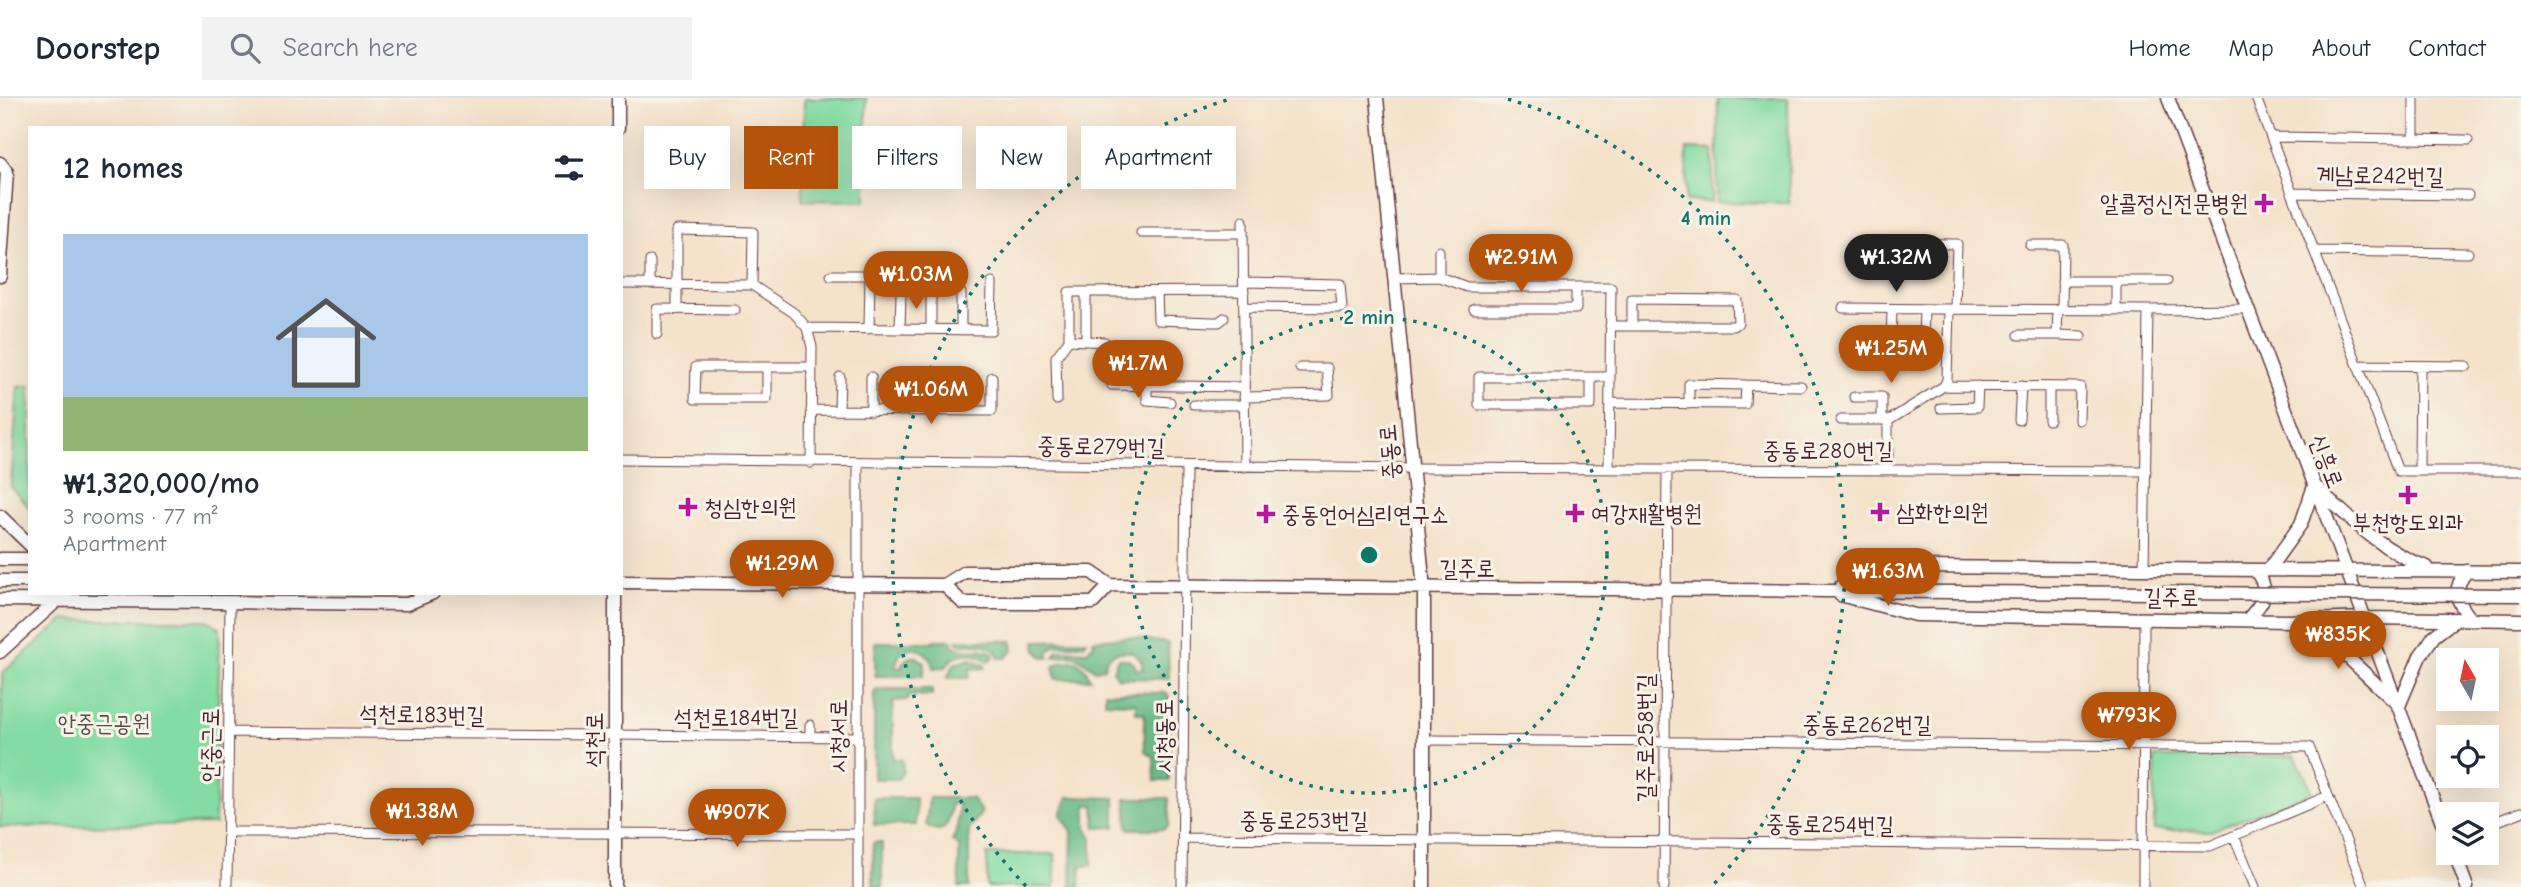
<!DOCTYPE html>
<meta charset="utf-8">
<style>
body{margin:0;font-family:"Comic Neue","Poor Story",sans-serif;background:#f2f2f3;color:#1f2937;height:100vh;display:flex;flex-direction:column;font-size:26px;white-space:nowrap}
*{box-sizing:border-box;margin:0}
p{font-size:23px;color:#747a83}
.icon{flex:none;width:38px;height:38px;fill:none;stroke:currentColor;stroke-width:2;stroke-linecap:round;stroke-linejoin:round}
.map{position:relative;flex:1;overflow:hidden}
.panel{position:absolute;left:28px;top:28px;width:595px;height:469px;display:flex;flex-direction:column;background:#fff;border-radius:0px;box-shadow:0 7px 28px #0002}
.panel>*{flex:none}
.hud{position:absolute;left:644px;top:28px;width:665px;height:63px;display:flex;gap:14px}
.needle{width:46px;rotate:351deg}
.tools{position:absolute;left:2436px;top:550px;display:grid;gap:14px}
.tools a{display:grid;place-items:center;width:63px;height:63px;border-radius:0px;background:#fff;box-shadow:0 7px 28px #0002;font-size:35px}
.price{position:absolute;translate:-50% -60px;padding:0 16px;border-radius:24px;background:#b45309;color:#fff;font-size:23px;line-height:46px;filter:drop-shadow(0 2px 4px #0008)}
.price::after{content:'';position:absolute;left:50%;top:42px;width:21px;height:16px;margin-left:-10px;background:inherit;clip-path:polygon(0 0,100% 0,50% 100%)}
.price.active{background:#222;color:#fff}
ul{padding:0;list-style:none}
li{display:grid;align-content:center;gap:14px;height:371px;padding:0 35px}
li span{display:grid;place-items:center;height:217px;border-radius:0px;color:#555}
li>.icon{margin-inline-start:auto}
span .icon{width:126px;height:126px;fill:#fffc;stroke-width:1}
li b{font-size:30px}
h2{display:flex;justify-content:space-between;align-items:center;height:84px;padding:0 35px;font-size:30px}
.chip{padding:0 24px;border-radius:0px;background:#fff;box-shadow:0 7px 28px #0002;font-size:24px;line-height:63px}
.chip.active{background:#b45309;color:#fff}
header{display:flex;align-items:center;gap:42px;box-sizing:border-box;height:98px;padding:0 35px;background:#fff;border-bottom:2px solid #e0e1e3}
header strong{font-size:33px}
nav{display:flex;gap:38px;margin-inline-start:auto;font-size:24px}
.search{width:490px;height:63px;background:#f2f2f3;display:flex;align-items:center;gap:18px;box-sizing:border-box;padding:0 24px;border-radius:0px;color:#747a83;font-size:26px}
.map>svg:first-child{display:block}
</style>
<header>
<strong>Doorstep</strong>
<div class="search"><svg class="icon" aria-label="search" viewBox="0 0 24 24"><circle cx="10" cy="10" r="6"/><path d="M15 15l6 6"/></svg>Search here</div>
<nav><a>Home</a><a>Map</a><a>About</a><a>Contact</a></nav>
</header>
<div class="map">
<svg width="2521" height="789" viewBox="0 0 2521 789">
<rect width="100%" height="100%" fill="#f7f3e8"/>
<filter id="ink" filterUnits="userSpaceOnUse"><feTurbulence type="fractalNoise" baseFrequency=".0143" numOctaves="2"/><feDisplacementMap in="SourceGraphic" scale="14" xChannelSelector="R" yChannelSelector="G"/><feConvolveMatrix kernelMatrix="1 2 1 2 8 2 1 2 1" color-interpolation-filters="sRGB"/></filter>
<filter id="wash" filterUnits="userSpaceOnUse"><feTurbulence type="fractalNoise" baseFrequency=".00686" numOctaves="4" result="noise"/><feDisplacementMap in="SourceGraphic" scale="28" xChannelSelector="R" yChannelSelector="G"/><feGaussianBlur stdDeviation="1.57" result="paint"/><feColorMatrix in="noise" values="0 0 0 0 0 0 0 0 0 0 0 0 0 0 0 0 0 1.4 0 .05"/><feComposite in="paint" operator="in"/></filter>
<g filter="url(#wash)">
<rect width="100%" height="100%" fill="#f5e2ca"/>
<path fill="#83dca1" stroke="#667e66" stroke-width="2" d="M804 0H866V103L803 102Z
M1718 0H1788L1789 105 1717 104Z
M1687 51 1713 52 1712 104 1686 103Z
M30 288V410L11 389 18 289Z
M64 522H207L220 530 215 726 0 729 2 575Z
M2295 658 2313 694 2211 733 2154 732 2155 659Z
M987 756H1055V789H987Z"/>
<path fill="#6abc87" stroke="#5a6e59" stroke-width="2" d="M1130 539 1168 545 1169 581 1118 580 1113 572 1118 561H1127L1135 567 1136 572 1143 571 1141 562 1132 554C1118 553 1106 554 1104 570L1095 572C1079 558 1077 555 1054 559L1058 552 1087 553 1094 546 1093 542Z
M936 542H952V547C963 556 980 547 993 555L994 559 988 563C974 553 955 552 946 569L933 570C932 558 924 552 911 550L899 557 895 570H901C903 562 909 557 917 559L925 565 923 578H875V544H931Z
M956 542 1012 543 1013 552 1006 560H999C994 542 974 547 959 546Z
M1087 542 1084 547H1055L1048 554 1049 560 1043 559 1036 552V543Z
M970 561 985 567V570L970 571 969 580H947L954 566Z
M1076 563 1086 571 1090 581H1056L1053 569 1062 564Z
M879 591H932V598H908V602L893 603V661L902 662 903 674 898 681H874V595Z
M1105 594 1167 595 1169 599V683H1155L1154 659 1145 653 1144 615H1136V605L1105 604Z
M1068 699 1115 700V729L1096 730 1094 707H1086V729L1092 740V768H1081L1080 789H1071L1072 734 1061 717Z
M874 700H916V727H874Z
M929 700H971L982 714 969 732V789H959V748L952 743 957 732 959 706H951C950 722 947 741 926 727Z
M1126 700H1169V727L1164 731H1130L1128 729Z
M878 744 882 745V789H873V745Z"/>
</g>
<g filter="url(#ink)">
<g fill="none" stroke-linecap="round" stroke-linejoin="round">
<defs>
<path id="street" d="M2256 0 2398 373H2521
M2271 39 2468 42
M2414 41V0
M2292 95 2468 97
M1243 123 1245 369
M1141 135H1243
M1883 145 1957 146 1955 211
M2030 147H2063L2062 211
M1439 153V179
M2314 153 2468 155
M650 163V186
M831 177H870L869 231
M1394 180 1439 179 1467 189H1611L1609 371
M2062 183H2167
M1244 184 1340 186 1342 210 1244 209
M621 186 752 187 794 215 807 230 812 249 811 365
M1157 194 1158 222 1212 224H1219L1224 220
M1843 210 1949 211
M677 211V132L753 134 752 187
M1474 211H1576V189
M2058 211 2057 237 2082 238
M2116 212V183
M1610 228H1734L1738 225 1737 202 1632 201V228
M807 230 991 232 992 185
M900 231 901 195
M931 231V195
M961 232V195
M657 236V211L735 212
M2019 237H2057
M1069 242 1105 244 1111 254 1112 287 1244 289
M1086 243V194
M1125 246 1128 252V288
M1891 246 1892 211
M1923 246 1924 211
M2358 267 2467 268
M767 269V301H695L696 269H812
M901 279V313
M1591 279V307H1479V279H1610
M930 280V313
M1746 287 1801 288
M1147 288V302L1170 304
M1944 288 2080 289 2079 322
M1244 299 1329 297 1327 270H1300
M1854 299H1882V322
M1057 302 1056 259 1069 242V194L1244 193
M1610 305 1745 306 1746 287 1689 286V306
M1194 307H1245
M1941 310 1977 309 1978 288
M811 312 992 313V279
M839 312 840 279
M871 313V279
M962 313V279
M1841 322H1886
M2019 322 2021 288
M2049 322V289
M621 361 1412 370 2146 373
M858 365V789
M1888 372V323L1944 288 1947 282 1949 211 2148 212
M2419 373 2420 268
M2144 472 2148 212 2247 211
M810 627V638
M229 634 857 639
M1425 642 2309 649 2364 789
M2487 727 2521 714
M228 734 858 736
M2234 738 2255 789
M1183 740 2210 748 2328 698
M227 789 230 505
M1182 789 1186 368
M1664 789 1667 371
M2143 789 2144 520"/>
<path id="secondary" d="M1377 0 1424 491V789
M2168 0 2448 740
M618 30V0
M0 65 7 74 0 178
M2317 390C2349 420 2384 455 2427 469
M0 418 30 447
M0 461H30
M2268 472 2301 426 2314 388
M2467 473C2451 493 2456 503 2471 521
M0 483H30
M621 484 944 487 965 474H1091L1110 487 1954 494
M944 487 963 505H1093L1110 487
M1841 488 1915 469 2521 474
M615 495V789
M1840 497 1915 517 2289 523 2364 520 2521 522
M0 502 407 506 433 495
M2248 521C2264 503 2272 494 2255 472
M2290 523 2339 551 2394 603
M0 554 59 501
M2399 608 2420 558 2434 538 2456 521
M2454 754 2467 789"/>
</defs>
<use href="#street" stroke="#643c43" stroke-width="11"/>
<use href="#secondary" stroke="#643c43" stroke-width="15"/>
<use href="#street" stroke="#fff" stroke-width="9"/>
<use href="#secondary" stroke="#fff" stroke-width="12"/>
<defs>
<path id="secondary-bridge" d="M1954 494 2521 497"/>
</defs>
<use href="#secondary-bridge" stroke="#643c43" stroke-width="15" stroke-linecap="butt"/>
<use href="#secondary-bridge" stroke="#fff" stroke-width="12"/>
</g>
</g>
<g fill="none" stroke="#0f766e" stroke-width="3.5" stroke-dasharray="3.5 7">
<circle cx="1369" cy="457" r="238"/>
<path d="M1026 788A477 477 0 0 1 1230 1M1508 1A477 477 0 0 1 1712 788"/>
</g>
<g fill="#b5179e" stroke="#f7f3e8" stroke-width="2.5">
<path d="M2260.5 94.5h7v7h7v7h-7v7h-7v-7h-7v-7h7z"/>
<path d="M2404.5 386.5h7v7h7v7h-7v7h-7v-7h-7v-7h7z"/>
<path d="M684.5 398.5h7v7h7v7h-7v7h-7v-7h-7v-7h7z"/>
<path d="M1876.5 403.5h7v7h7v7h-7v7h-7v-7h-7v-7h7z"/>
<path d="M1571.5 404.5h7v7h7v7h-7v7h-7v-7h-7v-7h7z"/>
<path d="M1262.5 405.5h7v7h7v7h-7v7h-7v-7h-7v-7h7z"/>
</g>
<g text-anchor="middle" stroke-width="6" stroke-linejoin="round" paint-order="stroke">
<g font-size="23" fill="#4a1f2b" stroke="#f7f3e8">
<text transform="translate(2380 77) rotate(1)" y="8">계남로242번길</text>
<text transform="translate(1101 348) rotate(1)" y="8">중동로279번길</text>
<text x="1828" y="360">중동로280번길</text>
<text transform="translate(1389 354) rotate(-95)" y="8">중동로</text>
<text transform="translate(2327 363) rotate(69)" y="8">신흥로</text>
<text x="1467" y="478">길주로</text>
<text transform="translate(2171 499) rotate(1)" y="8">길주로</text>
<text transform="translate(422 616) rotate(1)" y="8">석천로183번길</text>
<text x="736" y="627">석천로184번길</text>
<text x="1867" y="634">중동로262번길</text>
<text transform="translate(838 638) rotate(-90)" y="8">시청서로</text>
<text transform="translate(1164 638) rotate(-90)" y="8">시청동로</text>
<text transform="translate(1645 640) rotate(-90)" y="8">길주로258번길</text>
<text transform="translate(594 642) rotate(-90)" y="8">석천로</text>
<text transform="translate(210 647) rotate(-89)" y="8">안중근로</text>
<text x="1304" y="730">중동로253번길</text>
<text transform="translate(1830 726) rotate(1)" y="8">중동로254번길</text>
</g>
<g font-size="23" fill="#4a1f2b" stroke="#f7f3e8" text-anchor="start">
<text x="2248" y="113" text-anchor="end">알콜정신전문병원</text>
<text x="704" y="417">청심한의원</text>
<text x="1896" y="422">삼화한의원</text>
<text x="1591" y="423">여강재활병원</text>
<text x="1282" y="424">중동언어심리연구소</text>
<text x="2408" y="432" text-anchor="middle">부천항도외과</text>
</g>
<g font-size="23" fill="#584e48" stroke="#f7f3e8">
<text x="104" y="633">안중근공원</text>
</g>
</g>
<circle cx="1369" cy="457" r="10" fill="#0f766e" stroke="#f7f3e8" stroke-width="3.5"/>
<g font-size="21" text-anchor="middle" font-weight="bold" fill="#0f766e" stroke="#f7f3e8" stroke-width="6" stroke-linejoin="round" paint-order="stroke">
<text x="1706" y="127">4 min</text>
<text x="1369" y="226">2 min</text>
</g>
</svg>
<div class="tools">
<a><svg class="needle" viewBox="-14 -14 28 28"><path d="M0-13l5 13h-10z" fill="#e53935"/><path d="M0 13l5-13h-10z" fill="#747a83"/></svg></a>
<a><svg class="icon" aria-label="locate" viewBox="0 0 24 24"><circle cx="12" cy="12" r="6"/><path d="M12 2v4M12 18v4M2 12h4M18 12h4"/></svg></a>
<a><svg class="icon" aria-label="layers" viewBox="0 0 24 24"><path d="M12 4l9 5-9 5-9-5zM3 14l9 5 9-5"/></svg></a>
</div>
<b class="price" style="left:1521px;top:196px">₩2.91M</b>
<b class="price active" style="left:1896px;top:196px">₩1.32M</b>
<b class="price" style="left:916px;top:213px">₩1.03M</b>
<b class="price" style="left:1891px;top:287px">₩1.25M</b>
<b class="price" style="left:1138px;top:302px">₩1.7M</b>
<b class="price" style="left:931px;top:328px">₩1.06M</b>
<b class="price" style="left:782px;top:502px">₩1.29M</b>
<b class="price" style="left:1888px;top:510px">₩1.63M</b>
<b class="price" style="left:2338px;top:573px">₩835K</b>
<b class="price" style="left:2129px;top:654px">₩793K</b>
<b class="price" style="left:422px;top:750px">₩1.38M</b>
<b class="price" style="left:737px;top:751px">₩907K</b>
<div class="hud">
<a class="chip">Buy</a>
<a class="chip active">Rent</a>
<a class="chip">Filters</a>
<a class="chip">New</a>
<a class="chip">Apartment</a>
</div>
<section class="panel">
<h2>12 homes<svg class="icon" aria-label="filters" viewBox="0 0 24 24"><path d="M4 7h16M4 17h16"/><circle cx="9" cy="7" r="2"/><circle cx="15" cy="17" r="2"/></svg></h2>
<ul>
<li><span style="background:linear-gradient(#a9c7e8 75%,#8fb573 0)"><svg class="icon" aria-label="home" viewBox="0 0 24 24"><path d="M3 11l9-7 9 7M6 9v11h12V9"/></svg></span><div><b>₩1,320,000/mo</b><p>3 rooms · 77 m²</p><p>Apartment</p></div></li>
</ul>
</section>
</div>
